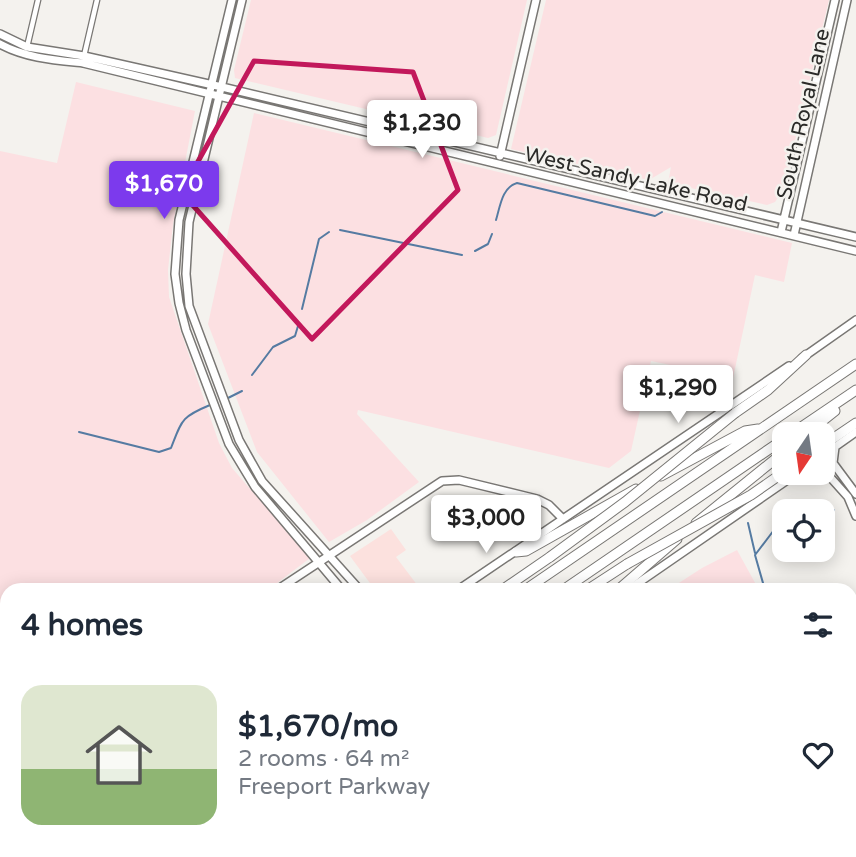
<!DOCTYPE html>
<meta charset="utf-8">
<style>
body{margin:0;font-family:"Varela Round",sans-serif;background:#f2f2f3;color:#1f2937;height:100vh;display:flex;flex-direction:column;font-size:26px;white-space:nowrap}
*{box-sizing:border-box;margin:0}
p{font-size:23px;color:#747a83}
.icon{flex:none;width:38px;height:38px;fill:none;stroke:currentColor;stroke-width:2;stroke-linecap:round;stroke-linejoin:round}
.map{position:relative;flex:1;overflow:hidden}
.side{position:absolute;left:0px;top:583px;width:858px;height:275px;display:flex;flex-direction:column;background:#fff;border-radius:21px 21px 0 0;box-shadow:0 4px 18px #0003}
.side>*{flex:none}
.needle{width:46px;rotate:193deg}
.fabs{position:absolute;left:772px;top:422px;display:grid;gap:14px}
.fabs a{display:grid;place-items:center;width:63px;height:63px;border-radius:14px;background:#fff;box-shadow:0 4px 18px #0003;font-size:35px}
.price{position:absolute;translate:-50% -60px;padding:0 16px;border-radius:7px;background:#fff;color:#222;font-size:23px;line-height:46px;filter:drop-shadow(0 2px 4px #0008)}
.price::after{content:'';position:absolute;left:50%;top:42px;width:21px;height:16px;margin-left:-10px;background:inherit;clip-path:polygon(0 0,100% 0,50% 100%)}
.price.selected{background:#7c3aed;color:#fff}
ul{padding:0;list-style:none}
li{display:flex;align-items:center;gap:21px;height:175px;padding:0 21px}
li span{display:grid;place-items:center;flex:none;width:196px;height:140px;border-radius:21px;color:#555}
li>.icon{margin-inline-start:auto}
span .icon{width:84px;height:84px;fill:#fffc;stroke-width:1}
li b{font-size:30px}
h2{display:flex;justify-content:space-between;align-items:center;height:84px;padding:0 21px;font-size:30px}
.map>svg:first-child{display:block}
</style>
<div class="map">
<svg width="856" height="857" viewBox="0 0 856 857">
<rect width="100%" height="100%" fill="#f4f2ee"/>
<path fill="#fce1de" d="M391 529 406 550 396 557 421 590H375L350 556Z
M0 602 7 603V678L0 676Z
M7 717V850L80 851 71 857H0V721Z"/>
<path fill="#fce0e2" d="M251 0H527L496 135 488 138 235 78 234 70Z
M546 0H829L783 190 775 202 767 205 668 183 671 167 649 180 511 149Z
M76 82 195 111 173 224 168 270 169 297 219 443 232 468 310 558 268 590H7V603L0 602V151L57 163Z
M254 113 792 243 784 282 755 275 733 378 651 361 631 451 609 468 358 410 357 414 419 482 367 520 329 542 257 452 208 324Z
M737 550 759 590H668L702 568Z
M808 850 814 857H572L568 851Z"/>
<g fill="none" stroke-linecap="round" stroke-linejoin="round">
<path stroke="#557ba2" stroke-width="2" d="M496 220C500 207 502 187 517 183L655 216 662 212
M340 230 462 255
M475 251 488 244 492 234
M302 309 319 239 329 232
M252 375 273 347 295 336 298 326
M731 379 732 386
M228 398 242 391
M79 432 159 452 171 448C182 420 181 417 210 405
M822 516 834 510
M748 523 755 553
M765 590 755 555 774 530 784 524
M823 850 826 857"/>
<defs>
<path id="street" d="M27 47 38 0
M84 56 97 0
M0 686 7 687
M756 857 765 850"/>
<path id="secondary" d="M232 0 179 220 175 274 179 303 186 330 229 444 255 487 342 590
M242 0 189 222 186 274 189 306 239 440 262 481 360 590
M0 34 27 47 84 56 222 87 856 237
M0 44C26 58 54 60 83 63L856 251
M500 156 536 0
M781 232 835 0
M794 235 847 0
M802 358 856 320
M835 447 833 463 856 494
M822 456 856 432
M822 468 848 497 856 516
M277 590 442 481 459 480 537 499 549 505 563 519
M458 590 789 366
M628 590 799 472
M541 850 545 857
M554 850 559 857
M93 857 103 850
M105 857 113 850
M232 857 241 850
M452 857 461 850"/>
<path id="highway" d="M735 413 768 390 806 355
M791 434 856 390
M806 434 835 411
M822 446 856 423
M661 476 745 431 758 429
M696 523 784 452
M516 552 526 551 636 489
M502 590 550 557
M525 590 856 364
M563 590 784 439
M587 590 627 564
M618 590 677 539
M140 857 148 850
M162 857 170 850
M196 857 204 850
M220 857 230 850"/>
</defs>
<use href="#street" stroke="#797774" stroke-width="7"/>
<use href="#secondary" stroke="#797774" stroke-width="10"/>
<use href="#highway" stroke="#797774" stroke-width="11"/>
<use href="#street" stroke="#fff" stroke-width="4.5"/>
<use href="#secondary" stroke="#fff" stroke-width="7"/>
<use href="#highway" stroke="#fff" stroke-width="9"/>
<defs>
<path id="highway-bridge" d="M550 557 625 502 735 413
M627 564 751 495 784 472"/>
</defs>
<use href="#highway-bridge" stroke="#797774" stroke-width="11" stroke-linecap="butt"/>
<use href="#highway-bridge" stroke="#fff" stroke-width="9"/>
</g>
<path fill="none" stroke="#c2185b" stroke-width="5" stroke-linejoin="round" d="M254 61 413 72 458 190 312 339 181 192Z"/>
<g text-anchor="middle" stroke-width="5" stroke-linejoin="round" paint-order="stroke">
<g font-size="21" fill="#2a2a28" stroke="#f4f2ee">
<text transform="translate(803 114) rotate(-77)" y="7">South Royal Lane</text>
<text transform="translate(636 179) rotate(13)" y="7">West Sandy Lake Road</text>
</g>
</g>
</svg>
<div class="fabs">
<a><svg class="needle" viewBox="-14 -14 28 28"><path d="M0-13l5 13h-10z" fill="#e53935"/><path d="M0 13l5-13h-10z" fill="#747a83"/></svg></a>
<a><svg class="icon" aria-label="locate" viewBox="0 0 24 24"><circle cx="12" cy="12" r="6"/><path d="M12 2v4M12 18v4M2 12h4M18 12h4"/></svg></a>
</div>
<b class="price" style="left:422px;top:160px">$1,230</b>
<b class="price selected" style="left:164px;top:221px">$1,670</b>
<b class="price" style="left:678px;top:425px">$1,290</b>
<b class="price" style="left:486px;top:555px">$3,000</b>
<section class="side">
<h2>4 homes<svg class="icon" aria-label="filters" viewBox="0 0 24 24"><path d="M4 7h16M4 17h16"/><circle cx="9" cy="7" r="2"/><circle cx="15" cy="17" r="2"/></svg></h2>
<ul>
<li><span style="background:linear-gradient(#dfe7d0 60%,#8fb573 0)"><svg class="icon" aria-label="home" viewBox="0 0 24 24"><path d="M3 11l9-7 9 7M6 9v11h12V9"/></svg></span><div><b>$1,670/mo</b><p>2 rooms · 64 m²</p><p>Freeport Parkway</p></div><svg class="icon" aria-label="heart" viewBox="0 0 24 24"><path d="M12 20l-8-8c-3-5 5-10 8-4 3-6 11-1 8 4z"/></svg></li>
</ul>
</section>
</div>
